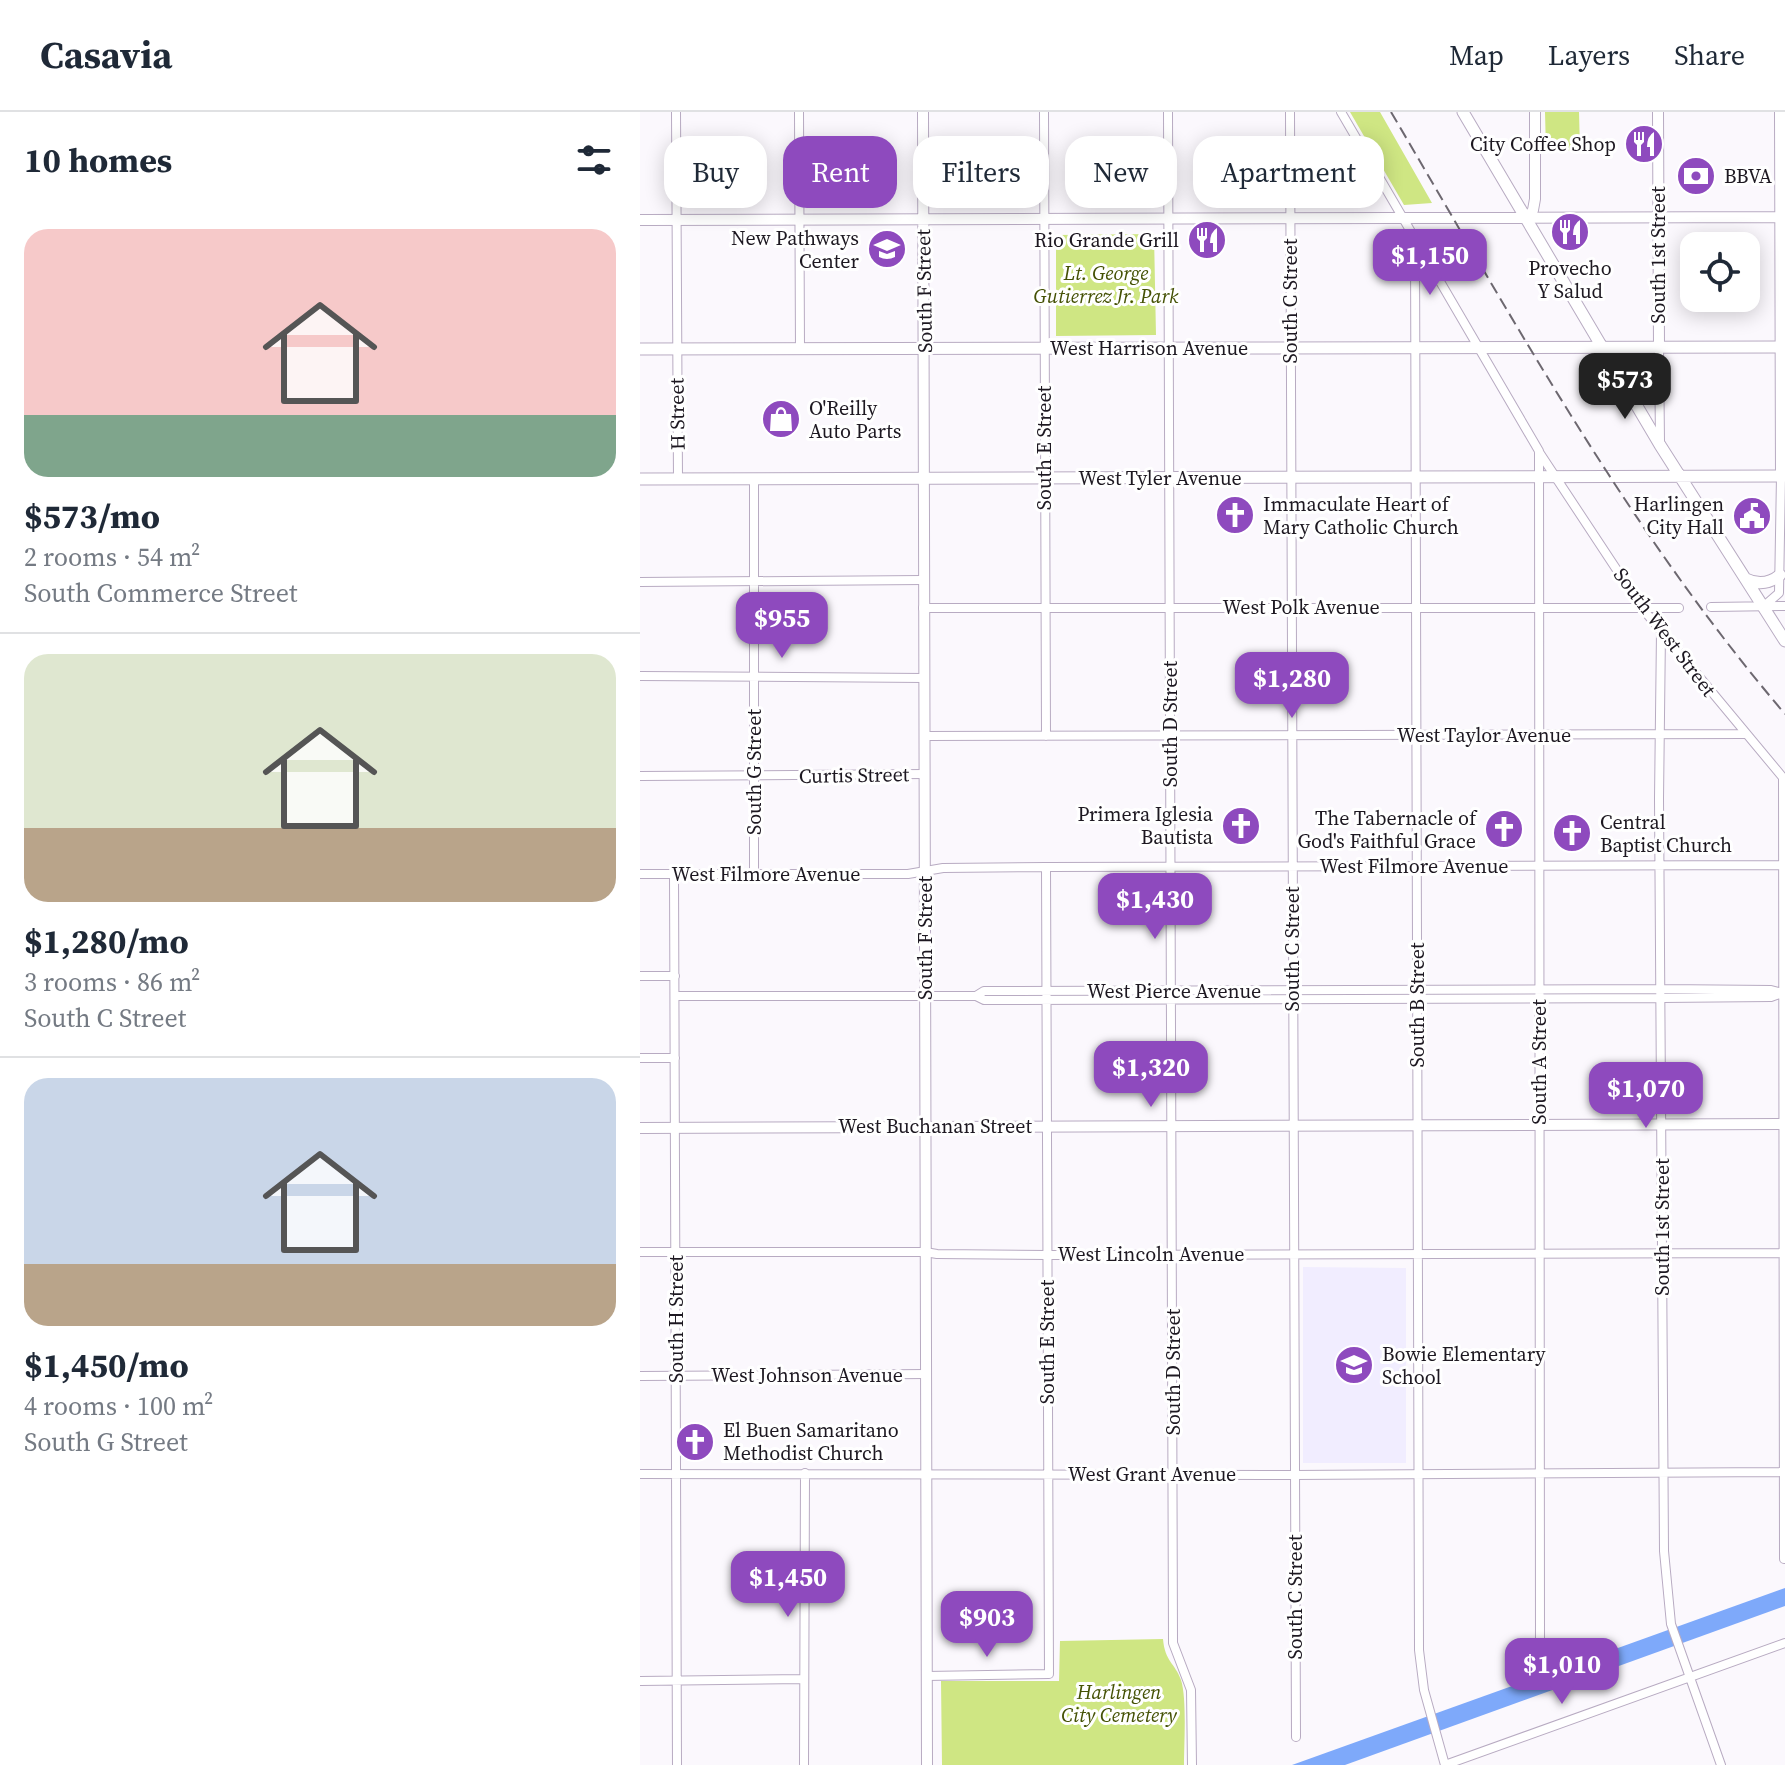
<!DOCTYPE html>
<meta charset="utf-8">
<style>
body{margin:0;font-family:"Source Serif 4",serif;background:#f2f2f3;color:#1f2937;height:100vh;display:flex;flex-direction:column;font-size:30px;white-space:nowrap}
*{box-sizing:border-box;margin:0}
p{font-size:26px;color:#747a83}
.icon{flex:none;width:44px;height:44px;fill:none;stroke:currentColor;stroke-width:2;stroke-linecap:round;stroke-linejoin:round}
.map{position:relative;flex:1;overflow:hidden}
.drawer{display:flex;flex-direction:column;background:#fff;width:640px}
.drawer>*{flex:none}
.top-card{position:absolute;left:24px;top:24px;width:760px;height:72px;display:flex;gap:16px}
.controls{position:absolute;left:1040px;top:120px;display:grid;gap:16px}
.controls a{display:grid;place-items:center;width:80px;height:80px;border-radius:16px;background:#fff;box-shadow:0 4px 20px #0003;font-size:40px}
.price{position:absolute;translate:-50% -68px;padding:0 18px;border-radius:16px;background:#8e4abe;color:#fff;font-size:26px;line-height:52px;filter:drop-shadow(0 2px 4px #0008)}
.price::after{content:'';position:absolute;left:50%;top:48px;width:24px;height:18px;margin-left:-12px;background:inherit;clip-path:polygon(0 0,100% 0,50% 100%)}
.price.on{background:#222;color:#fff}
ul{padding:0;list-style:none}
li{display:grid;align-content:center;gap:16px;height:424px;padding:0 24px}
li+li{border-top:2px solid #e0e1e3}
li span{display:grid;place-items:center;height:248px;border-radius:24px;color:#555}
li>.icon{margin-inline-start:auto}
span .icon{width:144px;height:144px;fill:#fffc;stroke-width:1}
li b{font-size:34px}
h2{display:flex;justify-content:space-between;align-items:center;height:96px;padding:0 24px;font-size:34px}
.tag{padding:0 28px;border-radius:24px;background:#fff;box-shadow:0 4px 20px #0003;font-size:28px;line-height:72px}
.tag.on{background:#8e4abe;color:#fff}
header{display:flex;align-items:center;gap:48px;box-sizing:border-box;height:112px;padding:0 40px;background:#fff;border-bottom:2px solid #e0e1e3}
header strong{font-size:38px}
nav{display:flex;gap:44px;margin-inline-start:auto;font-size:28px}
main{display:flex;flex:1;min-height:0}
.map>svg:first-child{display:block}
</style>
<header>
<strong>Casavia</strong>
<nav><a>Map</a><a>Layers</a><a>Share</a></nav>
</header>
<main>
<section class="drawer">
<h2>10 homes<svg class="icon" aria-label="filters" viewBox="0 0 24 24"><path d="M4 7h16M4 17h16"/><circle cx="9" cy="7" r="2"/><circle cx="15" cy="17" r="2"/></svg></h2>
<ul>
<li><span style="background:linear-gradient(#f6c9c9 75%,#7fa58c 0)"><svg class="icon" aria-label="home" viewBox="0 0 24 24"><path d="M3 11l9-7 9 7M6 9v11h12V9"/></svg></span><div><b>$573/mo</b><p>2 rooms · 54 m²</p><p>South Commerce Street</p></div></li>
<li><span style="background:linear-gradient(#dfe7d0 70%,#b9a48a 0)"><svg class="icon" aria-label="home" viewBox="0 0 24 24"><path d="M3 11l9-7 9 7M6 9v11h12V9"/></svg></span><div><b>$1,280/mo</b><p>3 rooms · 86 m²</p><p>South C Street</p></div></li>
<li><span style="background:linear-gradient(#c9d6e8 75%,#b9a48a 0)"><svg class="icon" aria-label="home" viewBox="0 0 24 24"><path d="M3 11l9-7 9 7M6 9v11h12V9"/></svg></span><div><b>$1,450/mo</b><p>4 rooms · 100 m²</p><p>South G Street</p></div></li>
</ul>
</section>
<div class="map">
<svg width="1145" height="1653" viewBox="0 0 1145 1653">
<rect width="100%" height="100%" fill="#fbf8fd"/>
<path fill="#f1edff" d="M663 1155 766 1156V1351H663Z"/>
<path fill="#cfe683" d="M710 0H740L792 91 764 93Z
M905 0H939L940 38 906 39Z
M514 122 516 223 416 224V123Z
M523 1527C525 1550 535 1551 541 1568 547 1587 544 1632 544 1653H302L301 1569H419L420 1529Z"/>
<path fill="#7ea9fa" d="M1145 1476V1494L705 1653H652Z"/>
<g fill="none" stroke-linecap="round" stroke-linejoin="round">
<defs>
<path id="minor" d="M36 0 38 367
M159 0 160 237
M404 0 406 624
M528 0 533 1531 551 1578 552 1653
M650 0 656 1625
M701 0 899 339 900 1535
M775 130 779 1538 784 1578 805 1653
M1019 235 1020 330
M899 340 1002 496 1145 668
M114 366V761
M0 470 283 468
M1124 494 1139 481 1141 364
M1071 495 1145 494
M283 496H1039
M1021 520 1019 687 1024 1439 1031 1512 1081 1653
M0 564 284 566
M285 624 1104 622
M0 664 285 662
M1143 666 1144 1447
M0 762H268L303 756 406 755 1145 753
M34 762 37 1653
M0 864H35
M35 884H336L344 888 1022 886 1131 885 1142 881
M336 884 344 879 1022 877 1131 878 1142 881
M0 946H35
M0 1140H285L297 1142 407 1143 1145 1141
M0 1264 287 1262
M0 1362 654 1363 1145 1360
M286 1564 409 1562 406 755
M0 1569 163 1567
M164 1653 165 1361
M805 1653 1145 1531"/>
<path id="tertiary" d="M283 0 287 1653
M1018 0 1019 235
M1140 0 1141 364
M887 107 893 98 895 87V0
M0 108 1145 105
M0 1016 1145 1012"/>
<path id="secondary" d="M823 0 1020 333 1145 529
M0 237 1145 235
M0 367 1145 364
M1106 467C1118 473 1129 472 1140 463"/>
</defs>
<use href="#minor" stroke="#b8abc2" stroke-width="10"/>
<use href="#tertiary" stroke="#b8abc2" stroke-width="12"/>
<use href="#secondary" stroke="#b8abc2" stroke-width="13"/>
<use href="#minor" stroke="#fff" stroke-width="8"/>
<use href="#tertiary" stroke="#fff" stroke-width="10"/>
<use href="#secondary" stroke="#fff" stroke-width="11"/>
<path stroke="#6d6870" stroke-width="2" stroke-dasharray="12 6" stroke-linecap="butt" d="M751 0C873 207 988 418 1145 602"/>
</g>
<defs>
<symbol id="restaurant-disc" viewBox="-11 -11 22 22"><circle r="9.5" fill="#8e4abe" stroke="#fff"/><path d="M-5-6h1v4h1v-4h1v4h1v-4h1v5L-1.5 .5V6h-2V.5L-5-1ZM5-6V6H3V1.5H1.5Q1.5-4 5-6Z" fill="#fff"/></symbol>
<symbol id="bank-disc" viewBox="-11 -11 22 22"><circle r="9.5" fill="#8e4abe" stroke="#fff"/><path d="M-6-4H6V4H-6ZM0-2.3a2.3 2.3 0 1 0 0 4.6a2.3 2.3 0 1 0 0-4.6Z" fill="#fff"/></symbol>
<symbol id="school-disc" viewBox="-11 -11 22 22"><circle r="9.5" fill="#8e4abe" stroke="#fff"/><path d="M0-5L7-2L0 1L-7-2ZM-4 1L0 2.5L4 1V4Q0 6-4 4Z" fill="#fff"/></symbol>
<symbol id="shop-disc" viewBox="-11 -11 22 22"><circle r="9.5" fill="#8e4abe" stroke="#fff"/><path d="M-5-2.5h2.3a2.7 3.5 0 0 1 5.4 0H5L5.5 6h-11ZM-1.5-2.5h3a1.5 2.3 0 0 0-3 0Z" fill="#fff"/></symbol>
<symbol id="church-disc" viewBox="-11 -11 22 22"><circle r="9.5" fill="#8e4abe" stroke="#fff"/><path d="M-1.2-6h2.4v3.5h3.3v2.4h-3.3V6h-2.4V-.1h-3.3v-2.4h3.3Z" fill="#fff"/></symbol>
<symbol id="civic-disc" viewBox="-11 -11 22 22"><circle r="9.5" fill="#8e4abe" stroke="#fff"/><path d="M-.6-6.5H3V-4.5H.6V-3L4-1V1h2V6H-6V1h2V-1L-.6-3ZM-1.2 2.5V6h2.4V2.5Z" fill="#fff"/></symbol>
</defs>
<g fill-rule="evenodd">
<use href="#restaurant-disc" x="982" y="10" width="44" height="44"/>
<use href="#bank-disc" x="1034" y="42" width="44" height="44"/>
<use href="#restaurant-disc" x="908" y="98" width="44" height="44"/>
<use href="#restaurant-disc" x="545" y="106" width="44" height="44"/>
<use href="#school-disc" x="225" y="115" width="44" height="44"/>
<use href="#shop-disc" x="119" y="285" width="44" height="44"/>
<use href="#church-disc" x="573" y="381" width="44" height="44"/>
<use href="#civic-disc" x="1090" y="382" width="44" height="44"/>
<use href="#church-disc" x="579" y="692" width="44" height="44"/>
<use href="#church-disc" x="842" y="695" width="44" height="44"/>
<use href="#church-disc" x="910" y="699" width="44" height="44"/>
<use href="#school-disc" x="692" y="1231" width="44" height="44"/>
<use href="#church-disc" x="33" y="1308" width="44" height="44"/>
</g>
<g text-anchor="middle" stroke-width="6" stroke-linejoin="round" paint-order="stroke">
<g font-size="20" fill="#1d1821" stroke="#fff" text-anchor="end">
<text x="976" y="39">City Coffee Shop</text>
<text x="1084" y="71" text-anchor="start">BBVA</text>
<text x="219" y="133">New Pathways<tspan x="219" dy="23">Center</tspan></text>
<text x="539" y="135">Rio Grande Grill</text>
<text x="930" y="163" text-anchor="middle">Provecho<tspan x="930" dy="23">Y Salud</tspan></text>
<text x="169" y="303" text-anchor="start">O'Reilly<tspan x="169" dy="23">Auto Parts</tspan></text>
<text x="623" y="399" text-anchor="start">Immaculate Heart of<tspan x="623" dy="23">Mary Catholic Church</tspan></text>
<text x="1084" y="399">Harlingen<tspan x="1084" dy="23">City Hall</tspan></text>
<text x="573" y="709">Primera Iglesia<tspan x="573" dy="23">Bautista</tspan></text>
<text x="836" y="713">The Tabernacle of<tspan x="836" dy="23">God's Faithful Grace</tspan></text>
<text x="960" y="717" text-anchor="start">Central<tspan x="960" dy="23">Baptist Church</tspan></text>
<text x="742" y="1249" text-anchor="start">Bowie Elementary<tspan x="742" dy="23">School</tspan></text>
<text x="83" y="1325" text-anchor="start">El Buen Samaritano<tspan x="83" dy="23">Methodist Church</tspan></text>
</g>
<g font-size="20" fill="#1d1821" stroke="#fff">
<text transform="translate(1018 143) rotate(-90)" y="7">South 1st Street</text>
<text transform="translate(284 179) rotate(-91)" y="7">South F Street</text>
<text transform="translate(650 189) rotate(-90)" y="7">South C Street</text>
<text x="509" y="243">West Harrison Avenue</text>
<text transform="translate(37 302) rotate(-91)" y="7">H Street</text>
<text transform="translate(404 336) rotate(-90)" y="7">South E Street</text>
<text x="520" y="373">West Tyler Avenue</text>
<text x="661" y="502">West Polk Avenue</text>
<text transform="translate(1025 520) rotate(53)" y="7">South West Street</text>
<text transform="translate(530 612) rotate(-90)" y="7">South D Street</text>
<text x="844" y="630">West Taylor Avenue</text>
<text transform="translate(114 660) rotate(-90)" y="7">South G Street</text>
<text transform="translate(214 663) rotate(-1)" y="7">Curtis Street</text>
<text x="774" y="761">West Filmore Avenue</text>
<text x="126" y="769">West Filmore Avenue</text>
<text transform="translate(285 826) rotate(-90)" y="7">South F Street</text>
<text transform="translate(652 837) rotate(-90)" y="7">South C Street</text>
<text x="534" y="886">West Pierce Avenue</text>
<text transform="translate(777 893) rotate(-90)" y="7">South B Street</text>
<text transform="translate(899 950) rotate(-90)" y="7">South A Street</text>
<text x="295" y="1021">West Buchanan Street</text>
<text transform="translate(1022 1115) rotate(-90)" y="7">South 1st Street</text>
<text x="511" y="1149">West Lincoln Avenue</text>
<text transform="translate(36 1207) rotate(-90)" y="7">South H Street</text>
<text transform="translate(407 1230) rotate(-90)" y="7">South E Street</text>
<text transform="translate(533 1260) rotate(-90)" y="7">South D Street</text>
<text x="167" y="1270">West Johnson Avenue</text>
<text x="512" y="1369">West Grant Avenue</text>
<text transform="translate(655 1485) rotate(-90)" y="7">South C Street</text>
</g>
<g font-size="20" font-style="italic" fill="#445104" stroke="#fff">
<text x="466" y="168">Lt. George<tspan x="466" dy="23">Gutierrez Jr. Park</tspan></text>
<text x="479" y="1587">Harlingen<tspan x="479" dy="23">City Cemetery</tspan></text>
</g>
</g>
</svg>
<div class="controls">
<a><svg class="icon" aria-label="locate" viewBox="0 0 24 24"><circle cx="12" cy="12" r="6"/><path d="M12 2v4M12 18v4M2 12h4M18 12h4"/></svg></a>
</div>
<b class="price" style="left:790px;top:185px">$1,150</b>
<b class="price on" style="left:985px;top:309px">$573</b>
<b class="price" style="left:142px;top:548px">$955</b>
<b class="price" style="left:652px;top:608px">$1,280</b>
<b class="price" style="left:515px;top:829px">$1,430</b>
<b class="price" style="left:511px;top:997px">$1,320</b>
<b class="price" style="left:1006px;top:1018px">$1,070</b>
<b class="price" style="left:148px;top:1507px">$1,450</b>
<b class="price" style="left:347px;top:1547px">$903</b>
<b class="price" style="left:922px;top:1594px">$1,010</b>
<div class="top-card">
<a class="tag">Buy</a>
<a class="tag on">Rent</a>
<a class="tag">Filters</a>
<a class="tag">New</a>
<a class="tag">Apartment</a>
</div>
</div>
</main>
